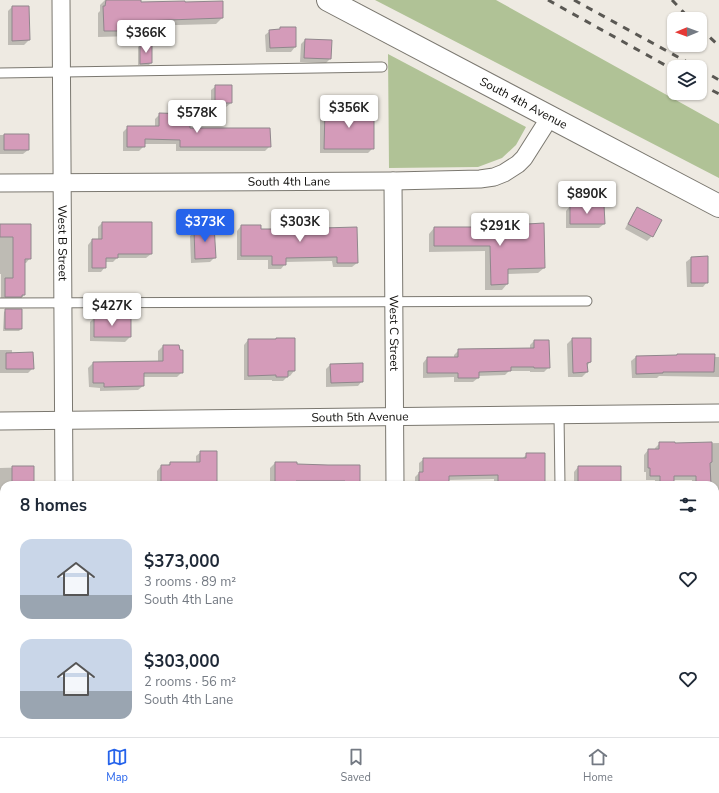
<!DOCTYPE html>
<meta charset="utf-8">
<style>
body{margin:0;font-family:"Nunito Sans",sans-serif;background:#f2f2f3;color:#1f2937;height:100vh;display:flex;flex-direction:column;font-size:15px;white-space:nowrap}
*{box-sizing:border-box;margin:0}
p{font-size:13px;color:#747a83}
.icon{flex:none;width:22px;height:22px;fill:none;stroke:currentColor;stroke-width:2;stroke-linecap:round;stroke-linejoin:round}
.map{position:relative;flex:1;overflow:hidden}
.drawer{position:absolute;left:0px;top:481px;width:719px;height:256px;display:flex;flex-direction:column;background:#fff;border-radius:12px 12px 0 0;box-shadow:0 1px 3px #0004}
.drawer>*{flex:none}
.needle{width:26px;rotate:269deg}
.tools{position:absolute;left:667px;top:12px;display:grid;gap:8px}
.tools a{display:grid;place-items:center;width:40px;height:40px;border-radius:8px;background:#fff;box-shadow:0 1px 3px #0004;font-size:20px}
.price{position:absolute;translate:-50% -34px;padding:0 9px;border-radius:4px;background:#fff;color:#222;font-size:13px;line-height:26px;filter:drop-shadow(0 1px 2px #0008)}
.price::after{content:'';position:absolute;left:50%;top:24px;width:12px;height:9px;margin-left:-6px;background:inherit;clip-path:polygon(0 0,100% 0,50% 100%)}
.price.on{background:#2563eb;color:#fff}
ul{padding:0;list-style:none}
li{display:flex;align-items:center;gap:12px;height:100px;padding:0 20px}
li span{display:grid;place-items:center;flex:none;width:112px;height:80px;border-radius:12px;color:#555}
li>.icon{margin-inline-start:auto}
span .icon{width:48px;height:48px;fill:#fffc;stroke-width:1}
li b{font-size:17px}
h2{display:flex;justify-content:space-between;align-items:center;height:48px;padding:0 20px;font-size:17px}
.tabs{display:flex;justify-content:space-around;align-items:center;height:56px;border-top:1px solid #e0e1e3;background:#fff;font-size:11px;color:#747a83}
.tabs a{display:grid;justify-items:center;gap:2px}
.tabs .on{color:#2563eb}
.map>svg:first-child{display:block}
</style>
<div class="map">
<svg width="719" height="737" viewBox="0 0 719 737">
<rect width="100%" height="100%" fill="#eeeae2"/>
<path fill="#e5decf" d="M715 537H719V593L715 606Z
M715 667H719V737H409V733H715Z"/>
<path fill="#b0c296" d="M375 0H496L719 124V178Z
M388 54 526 127 516 145 502 158 478 167 389 168Z"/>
<path fill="#0003" d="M105 0H140V3L222 18 216 24 140 26V30L134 36 98 37V13L100 11V5Z
M12 7 29 40 24 45H8V11Z
M281 28H295V47L291 52H266L265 35 270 31H278Z
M305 40 330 59 326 63 300 62 301 44Z
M140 45 151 63 149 65H138V47Z
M216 86 231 103 226 107H211V90Z
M325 111 373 148 368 153H320V115Z
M160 114 189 129 270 146 265 151H176V144H144V146L139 151H123V132L128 127H155V119Z
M0 135H28V150L23 154H0Z
M570 206 604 224 599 228H566V211Z
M637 208 660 220 652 236 647 241 625 229 633 213Z
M102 223 151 254 146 258H117L113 262H105V267L101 272H88V245L92 240H98V227Z
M0 225H30V258L26 263H24V295L20 299 1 301V274H0Z
M527 225 544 268 538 273 507 274V284L502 290H485V251L429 252V234L434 228 523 229Z
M241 226 260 230H301L305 226 357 263 352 267H333L332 261 285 262V264L281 269H268V260H237V231Z
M202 227 215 257 210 262 191 263 190 236 195 231H198Z
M707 257V282L703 287H687L686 262 691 258Z
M6 310 21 329 19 331H3L4 312Z
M94 318 130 337 125 342 90 341V322Z
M294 339V371L290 376H287V377L283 381H272V380H244V345L248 340Z
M572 339H590V362L587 366V372L582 377H568L567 344Z
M534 341 549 367 544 372H530V371H509L505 375 478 376V378L473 382H454V377L423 378V363L427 358H454V355L459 350 530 349V345Z
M163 346H178L182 372 177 377H143V386L138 390 100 391V388L89 387 88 368 93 363 158 362V351Z
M0 350H12V353L33 368 28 373H0Z
M677 355H714V357H719V377L659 376 657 378H632L631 361 636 357 675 356Z
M330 365 362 381 358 386 326 387V369Z
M660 443 674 444 719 443V490H715V485H692V480H673V485H655V480H646V472H644V455L648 450H655V448Z
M201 452 216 482 213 485H157V471L161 466H167L170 463H196V456Z
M527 454 544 485H494V479L448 480V485H415V477L419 473V463L424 459H522Z
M275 463 296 465 359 485H270V468Z
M33 467V485H4V505H0V468Z
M578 467H620V484L619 485H574V472Z
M0 594H4V620H0Z
M0 700H4V728H1V735L0 737Z
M91 733H116V734H119V737H86H92Z
M181 733H214V737H181Z
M343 733H360L357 736H343Z
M423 733H516V737H423Z
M659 733H714L710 737H659Z"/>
<path fill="#d49bb9" stroke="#90878c" d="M106 0H141V2L185 1V2L223 1V18L141 21V31H104L103 6H105Z
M12 6H29L30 40 12 41Z
M280 27H296V47L270 48 269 30 280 29Z
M305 39 332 40 331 59 304 58Z
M140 44H152V63L140 64Z
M215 85H232V103H215Z
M356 109H374V149H324L325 110H356Z
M159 113 190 114V128H270L271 147H180V140L145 139V147H127V126H159Z
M4 134H29V150H4Z
M570 205H604L605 224H570Z
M637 207 662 220 653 237 628 224Z
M102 222H152V254H118V258H106V268H92V239H102Z
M544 223 545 268 508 269V284L491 285 490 246H434V227H472V228H527V224Z
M0 224H31V259H25V295H22V297H5V278H13V237H0Z
M214 225 216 258 195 259 194 230H202V226Z
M241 225H261V229H304V225H322V228L357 227 358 263H337V257L286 258V265H272V256H241Z
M708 256V283H691V257Z
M5 309H22V329H5Z
M94 317H131V337H94Z
M276 338H295V371H288V377H276V375L248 376V339H276Z
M572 338H591V362L587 363 588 372 573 373Z
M534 340H549L550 368H534V367H511V371L479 372V378H458V373H427V357H458V349L534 348Z
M163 345H179L180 350H183V373H144V386L104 387V383H93V362L163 361Z
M33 352 34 369H6V353Z
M677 354H715L714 372H663V373L636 374V356L677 355Z
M363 363V382L331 383 330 364Z
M659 442H675V443L712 442V462L710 463 711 485H696V476H674V485H660V476H650V468H648V449H659Z
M200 451H217V483H184V485H161V465H170V462H200Z
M526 453H545V485H498V475L449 476V485H419V472H423V458H526Z
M275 462H297V464L328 465H360V485H345V481H296V485H275Z
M12 466H34V485H12Z
M578 466H621V484L578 485Z"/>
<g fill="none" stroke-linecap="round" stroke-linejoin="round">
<defs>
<path id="lane" d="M0 73 382 67
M0 303 587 301
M559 415 560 485
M715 538H719
M0 543H4"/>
<g id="street">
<path id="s1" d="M61 0 64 485"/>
<path id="s2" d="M393 181 395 485"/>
<path id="s3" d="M0 183 393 181 480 179 494 177 504 173 518 164 524 158 550 117"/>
<path id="s4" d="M0 421 719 413"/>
<path d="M715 639 719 634"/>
<path d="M0 662H4"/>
<path d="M66 733V737"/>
<path d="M396 733V737"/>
</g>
<g id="secondary">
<path id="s5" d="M328 0 719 206"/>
</g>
</defs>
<use href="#lane" stroke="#7b7870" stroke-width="11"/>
<use href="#street" stroke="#7b7870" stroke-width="19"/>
<use href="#secondary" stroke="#7b7870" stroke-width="24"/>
<use href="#lane" stroke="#fff" stroke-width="9"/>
<use href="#street" stroke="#fff" stroke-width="17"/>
<use href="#secondary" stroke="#fff" stroke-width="22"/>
<path stroke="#5a5853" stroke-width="3" stroke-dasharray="7 7" stroke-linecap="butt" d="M548 0 674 70
M574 0 696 67
M672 0 690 19
M700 28 719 46
M700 69 719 80
M700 84 719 94"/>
</g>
<g text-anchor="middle" stroke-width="3.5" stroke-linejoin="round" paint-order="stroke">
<g font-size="12" fill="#0e0d0a" stroke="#eeeae2">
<text dy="4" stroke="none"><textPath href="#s5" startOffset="221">South 4th Avenue</textPath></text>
<text dy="4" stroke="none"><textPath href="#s3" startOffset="289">South 4th Lane</textPath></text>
<text dy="4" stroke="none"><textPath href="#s1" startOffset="243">West B Street</textPath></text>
<text dy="4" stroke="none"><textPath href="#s2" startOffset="152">West C Street</textPath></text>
<text dy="4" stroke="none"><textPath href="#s4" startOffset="360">South 5th Avenue</textPath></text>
</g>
</g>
</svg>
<div class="tools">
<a><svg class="needle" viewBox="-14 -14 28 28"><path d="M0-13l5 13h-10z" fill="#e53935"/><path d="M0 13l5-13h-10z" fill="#747a83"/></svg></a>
<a><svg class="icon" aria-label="layers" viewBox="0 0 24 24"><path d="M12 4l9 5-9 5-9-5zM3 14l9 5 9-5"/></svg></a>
</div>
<b class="price" style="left:146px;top:54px">$366K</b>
<b class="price" style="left:349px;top:129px">$356K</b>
<b class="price" style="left:197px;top:134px">$578K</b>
<b class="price" style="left:587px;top:215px">$890K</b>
<b class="price on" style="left:205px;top:243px">$373K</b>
<b class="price" style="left:300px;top:243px">$303K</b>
<b class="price" style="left:500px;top:247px">$291K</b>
<b class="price" style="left:112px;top:327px">$427K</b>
<section class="drawer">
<h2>8 homes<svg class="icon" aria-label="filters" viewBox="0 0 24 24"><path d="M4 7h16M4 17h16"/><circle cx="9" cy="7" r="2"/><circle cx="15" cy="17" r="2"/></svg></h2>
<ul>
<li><span style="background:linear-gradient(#c9d6e8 70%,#9aa5b1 0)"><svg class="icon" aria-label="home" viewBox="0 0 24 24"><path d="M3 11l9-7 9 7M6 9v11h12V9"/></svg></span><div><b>$373,000</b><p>3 rooms · 89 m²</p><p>South 4th Lane</p></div><svg class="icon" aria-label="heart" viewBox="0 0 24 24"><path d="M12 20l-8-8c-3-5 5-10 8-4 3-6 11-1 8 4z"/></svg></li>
<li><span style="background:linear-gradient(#c9d6e8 65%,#9aa5b1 0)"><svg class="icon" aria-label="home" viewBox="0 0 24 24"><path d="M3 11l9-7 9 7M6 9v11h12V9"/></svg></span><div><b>$303,000</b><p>2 rooms · 56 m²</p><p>South 4th Lane</p></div><svg class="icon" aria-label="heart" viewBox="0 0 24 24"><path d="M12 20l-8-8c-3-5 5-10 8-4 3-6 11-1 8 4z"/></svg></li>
</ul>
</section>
</div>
<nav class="tabs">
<a class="on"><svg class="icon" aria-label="map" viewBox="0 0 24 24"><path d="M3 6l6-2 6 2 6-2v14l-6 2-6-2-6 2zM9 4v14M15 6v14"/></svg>Map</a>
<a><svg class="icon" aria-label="saved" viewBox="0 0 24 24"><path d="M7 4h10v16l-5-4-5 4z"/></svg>Saved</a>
<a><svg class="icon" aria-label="home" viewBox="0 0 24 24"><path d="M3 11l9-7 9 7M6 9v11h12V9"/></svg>Home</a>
</nav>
